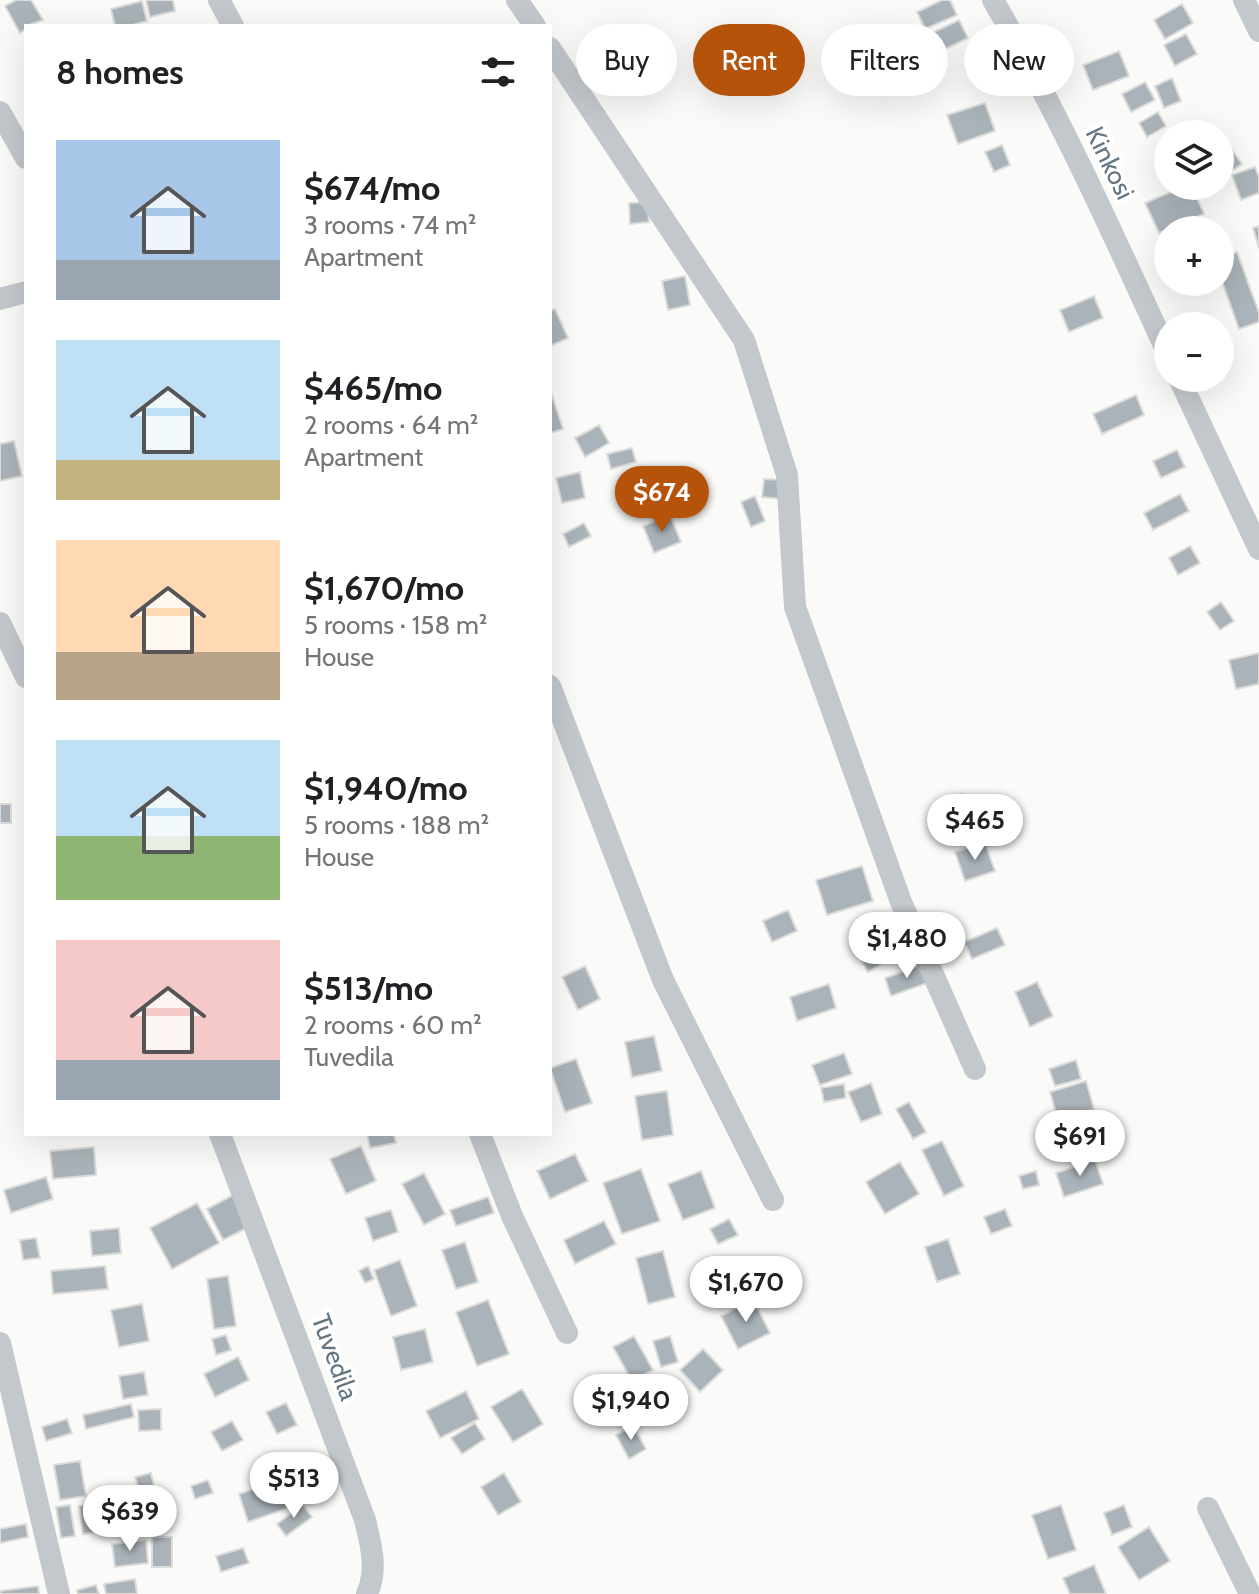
<!DOCTYPE html>
<meta charset="utf-8">
<style>
body{margin:0;font-family:Cabin,sans-serif;background:#f6f6f6;color:#202124;height:100vh;display:flex;flex-direction:column;font-size:30px;white-space:nowrap}
*{box-sizing:border-box;margin:0}
p{font-size:26px;color:#757577}
.icon{flex:none;width:44px;height:44px;fill:none;stroke:currentColor;stroke-width:2;stroke-linecap:round;stroke-linejoin:round}
.map{position:relative;flex:1;overflow:hidden}
.sheet{position:absolute;left:24px;top:24px;width:528px;height:1112px;display:flex;flex-direction:column;background:#fff;border-radius:0px;box-shadow:0 8px 32px #0002}
.sheet>*{flex:none}
.top-card{position:absolute;left:576px;top:24px;width:562px;height:72px;display:flex;gap:16px}
.tools{position:absolute;left:1154px;top:120px;display:grid;gap:16px}
.tools a{display:grid;place-items:center;width:80px;height:80px;border-radius:50%;background:#fff;box-shadow:0 8px 32px #0002;font-size:40px}
.price{position:absolute;translate:-50% -68px;padding:0 18px;border-radius:28px;background:#fff;color:#222;font-size:26px;line-height:52px;filter:drop-shadow(0 2px 4px #0008)}
.price::after{content:'';position:absolute;left:50%;top:48px;width:24px;height:18px;margin-left:-12px;background:inherit;clip-path:polygon(0 0,100% 0,50% 100%)}
.price.selected{background:#b45309;color:#fff}
ul{padding:0;list-style:none}
li{display:flex;align-items:center;gap:24px;height:200px;padding:0 32px}
li span{display:grid;place-items:center;flex:none;width:224px;height:160px;border-radius:0px;color:#555}
li>.icon{margin-inline-start:auto}
span .icon{width:96px;height:96px;fill:#fffc;stroke-width:1}
li b{font-size:34px}
h2{display:flex;justify-content:space-between;align-items:center;height:96px;padding:0 32px;font-size:34px}
.tag{padding:0 28px;border-radius:36px;background:#fff;box-shadow:0 8px 32px #0002;font-size:28px;line-height:72px}
.tag.selected{background:#b45309;color:#fff}
.map>svg:first-child{display:block}
</style>
<div class="map">
<svg width="1259" height="1594" viewBox="0 0 1259 1594">
<rect width="100%" height="100%" fill="#fafaf8"/>
<path fill="#aab3b9" stroke="#dcdcda" stroke-width="2" d="M16 0H31L43 20 26 26V29L20 33 5 6Z
M146 0H173L175 11 150 17Z
M942 0H950L957 15 925 29 917 12Z
M142 1 147 21 129 26H115L111 9Z
M1182 4 1193 23 1165 39 1154 20Z
M959 20 968 38 935 54 926 36Z
M1186 34 1197 54 1175 66 1164 45Z
M918 39 924 55 905 62 899 47Z
M1119 51 1129 76 1093 90 1083 65Z
M1172 78 1181 101 1164 108 1155 86Z
M1145 82 1155 100 1131 112 1122 94Z
M985 103 995 131 958 144 947 115Z
M1158 112 1166 126 1147 137 1139 123Z
M1220 133 1242 164 1220 179 1218 134Z
M1002 145 1010 165 994 172 985 152Z
M1255 167 1259 177V193L1241 200 1232 175Z
M1185 186H1192L1204 214 1159 233 1145 203Z
M647 202 649 222 630 224 629 203Z
M1259 226V248L1253 228Z
M1224 235 1228 247 1220 250V237Z
M1237 252 1259 313V322L1239 329 1220 276V258Z
M685 276 690 305 668 310 662 281Z
M1094 296 1103 318 1069 332 1060 310Z
M555 309 568 338 550 346V311Z
M550 389 563 429 550 433Z
M1136 395 1144 415 1102 434 1093 414Z
M599 425 609 443 585 457 575 438Z
M14 441 22 476 0 481V444Z
M632 448 636 462 611 469 607 454Z
M1177 450 1185 467 1161 478 1153 461Z
M580 472 585 498 562 503 556 478Z
M764 479 783 480 781 499 762 497Z
M1180 494 1189 511 1153 530 1144 513Z
M755 496 765 521 751 527 741 502Z
M670 515 681 542 654 553 643 526Z
M584 523 591 536 569 547 563 534Z
M1190 546 1200 563 1178 575 1169 558Z
M1221 602 1234 621 1220 630 1207 612Z
M1259 653V684L1236 689 1229 660Z
M963 794 969 815 946 821 941 799Z
M0 804H11V823H0Z
M985 843 995 871 965 881 955 852Z
M862 866 873 901 827 915 816 880Z
M788 910 797 931 772 942 763 921Z
M997 928 1005 945 972 959 964 942Z
M876 944 886 961 868 972 858 954Z
M923 964 930 982 891 996 885 978Z
M585 966 600 999 578 1010 562 977Z
M1037 982 1053 1016 1030 1027 1015 992Z
M829 984 836 1008 797 1021 790 997Z
M654 1036 662 1071 632 1077 625 1042Z
M844 1053 852 1074 820 1085 812 1065Z
M576 1059 592 1103 565 1112 550 1068Z
M1076 1060 1081 1079 1055 1086 1049 1069Z
M1086 1081 1094 1109 1058 1120 1050 1092Z
M871 1083 882 1114 861 1122 848 1092Z
M844 1084 846 1098 824 1102 821 1088Z
M667 1091 673 1135 642 1140 635 1096Z
M909 1102 926 1132 913 1139 896 1109Z
M367 1134H394L396 1143 370 1148Z
M942 1141 964 1186 944 1196 922 1150Z
M361 1146 376 1181 346 1194 330 1159Z
M94 1147 96 1175 53 1179 50 1151Z
M575 1154 588 1181 550 1199 537 1171Z
M1095 1160 1103 1184 1064 1197 1056 1173Z
M900 1162 919 1194 885 1214 866 1182Z
M641 1169 660 1221 622 1234 603 1183Z
M701 1171 715 1208 683 1220 668 1184Z
M1036 1171 1039 1185 1023 1189 1019 1176Z
M424 1173 445 1214 424 1225 402 1184Z
M46 1177 53 1199 11 1213 4 1190Z
M233 1195 249 1227 223 1240 207 1209Z
M488 1197 494 1213 456 1226 450 1210Z
M197 1203 219 1243 172 1269 150 1228Z
M1005 1209 1012 1226 991 1234 984 1217Z
M391 1210 398 1232 373 1241 365 1218Z
M729 1219 738 1235 718 1244 710 1229Z
M604 1221 616 1244 575 1264 564 1240Z
M119 1228 121 1253 92 1256 90 1231Z
M36 1238 40 1258 23 1260 20 1240Z
M948 1239 960 1274 937 1282 925 1247Z
M465 1242 478 1282 456 1289 442 1250Z
M663 1251 675 1297 648 1304 636 1258Z
M400 1260 417 1306 391 1316 374 1270Z
M105 1266 108 1289 53 1294 51 1271Z
M368 1266 374 1279 365 1283 359 1271Z
M228 1276 236 1326 214 1329 207 1279Z
M753 1299 770 1333 738 1349 721 1316Z
M488 1300 509 1354 477 1366 456 1312Z
M142 1304 149 1341 119 1347 111 1310Z
M425 1329 433 1362 401 1370 393 1337Z
M226 1335 231 1350 216 1355 212 1339Z
M634 1336 653 1370 632 1381 613 1347Z
M670 1336 678 1362 661 1367 653 1341Z
M703 1349 723 1370 700 1392 680 1370Z
M238 1357 249 1380 215 1397 204 1374Z
M144 1372 148 1395 123 1399 119 1376Z
M522 1389 543 1424 513 1442 491 1407Z
M466 1391 479 1419 440 1438 426 1411Z
M286 1403 297 1425 277 1434 266 1412Z
M131 1404 134 1417 86 1429 83 1415Z
M161 1409V1430L139 1431 138 1410Z
M67 1419 72 1433 46 1441 42 1427Z
M232 1421 243 1440 222 1451 211 1432Z
M475 1423 485 1439 462 1454 451 1438Z
M633 1426 646 1449 629 1459 616 1435Z
M80 1461 86 1496 60 1500 54 1465Z
M273 1463 278 1473 257 1484 252 1474Z
M151 1473 154 1486 139 1490 135 1477Z
M504 1473 521 1502 498 1515 481 1487Z
M288 1478 297 1505 248 1522 239 1494Z
M208 1480 213 1493 195 1499 191 1486Z
M153 1495 157 1523 83 1534 79 1506Z
M70 1505 75 1536 61 1538 56 1507Z
M303 1505 312 1517 286 1536 277 1524Z
M1061 1505 1076 1550 1048 1559 1032 1515Z
M1124 1505 1132 1527 1112 1535 1104 1513Z
M26 1524 28 1537 0 1543V1529Z
M1149 1527 1170 1561 1139 1580 1118 1547Z
M152 1537H172V1567H152Z
M146 1540 148 1563 115 1567 112 1544Z
M243 1548 249 1563 221 1572 216 1556Z
M1094 1565 1106 1594H1070L1063 1578Z
M135 1579 137 1594H106L104 1584Z
M96 1585 99 1594H78L77 1590Z
M38 1586 39 1594H1L0 1591Z"/>
<g fill="none" stroke-linecap="round" stroke-linejoin="round">
<path stroke="#c3c8cc" stroke-width="22" d="M219 0 233 26
M517 0 535 26
M993 0C1059 114 1113 234 1168 354
M1244 0 1259 31
M550 48 744 340 787 475 795 607 901 902 975 1069
M0 112 26 158
M0 299 26 292
M1179 378 1259 549
M0 623 26 677
M550 686 663 980 773 1200
M220 1134 365 1520C371 1545 378 1569 367 1594
M480 1134 512 1216 567 1333
M0 1343 59 1594
M1208 1508 1250 1594"/>
</g>
<g text-anchor="middle" stroke-width="8" stroke-linejoin="round" paint-order="stroke">
<g font-size="26" fill="#657683" stroke="#fff">
<text transform="translate(1110 163) rotate(64)" y="9">Kinkosi</text>
<text transform="translate(335 1357) rotate(70)" y="9">Tuvedila</text>
</g>
</g>
</svg>
<div class="tools">
<a><svg class="icon" aria-label="layers" viewBox="0 0 24 24"><path d="M12 4l9 5-9 5-9-5zM3 14l9 5 9-5"/></svg></a>
<a>+</a>
<a>−</a>
</div>
<b class="price selected" style="left:662px;top:534px">$674</b>
<b class="price" style="left:975px;top:862px">$465</b>
<b class="price" style="left:907px;top:980px">$1,480</b>
<b class="price" style="left:1080px;top:1178px">$691</b>
<b class="price" style="left:746px;top:1324px">$1,670</b>
<b class="price" style="left:631px;top:1442px">$1,940</b>
<b class="price" style="left:294px;top:1520px">$513</b>
<b class="price" style="left:130px;top:1553px">$639</b>
<div class="top-card">
<a class="tag">Buy</a>
<a class="tag selected">Rent</a>
<a class="tag">Filters</a>
<a class="tag">New</a>
</div>
<section class="sheet">
<h2>8 homes<svg class="icon" aria-label="filters" viewBox="0 0 24 24"><path d="M4 7h16M4 17h16"/><circle cx="9" cy="7" r="2"/><circle cx="15" cy="17" r="2"/></svg></h2>
<ul>
<li><span style="background:linear-gradient(#a9c7e8 75%,#9aa5b1 0)"><svg class="icon" aria-label="home" viewBox="0 0 24 24"><path d="M3 11l9-7 9 7M6 9v11h12V9"/></svg></span><div><b>$674/mo</b><p>3 rooms · 74 m²</p><p>Apartment</p></div></li>
<li><span style="background:linear-gradient(#bfe0f5 75%,#c2b280 0)"><svg class="icon" aria-label="home" viewBox="0 0 24 24"><path d="M3 11l9-7 9 7M6 9v11h12V9"/></svg></span><div><b>$465/mo</b><p>2 rooms · 64 m²</p><p>Apartment</p></div></li>
<li><span style="background:linear-gradient(#ffd9b3 70%,#b9a48a 0)"><svg class="icon" aria-label="home" viewBox="0 0 24 24"><path d="M3 11l9-7 9 7M6 9v11h12V9"/></svg></span><div><b>$1,670/mo</b><p>5 rooms · 158 m²</p><p>House</p></div></li>
<li><span style="background:linear-gradient(#bfe0f5 60%,#8fb573 0)"><svg class="icon" aria-label="home" viewBox="0 0 24 24"><path d="M3 11l9-7 9 7M6 9v11h12V9"/></svg></span><div><b>$1,940/mo</b><p>5 rooms · 188 m²</p><p>House</p></div></li>
<li><span style="background:linear-gradient(#f6c9c9 75%,#9aa5b1 0)"><svg class="icon" aria-label="home" viewBox="0 0 24 24"><path d="M3 11l9-7 9 7M6 9v11h12V9"/></svg></span><div><b>$513/mo</b><p>2 rooms · 60 m²</p><p>Tuvedila</p></div></li>
</ul>
</section>
</div>
